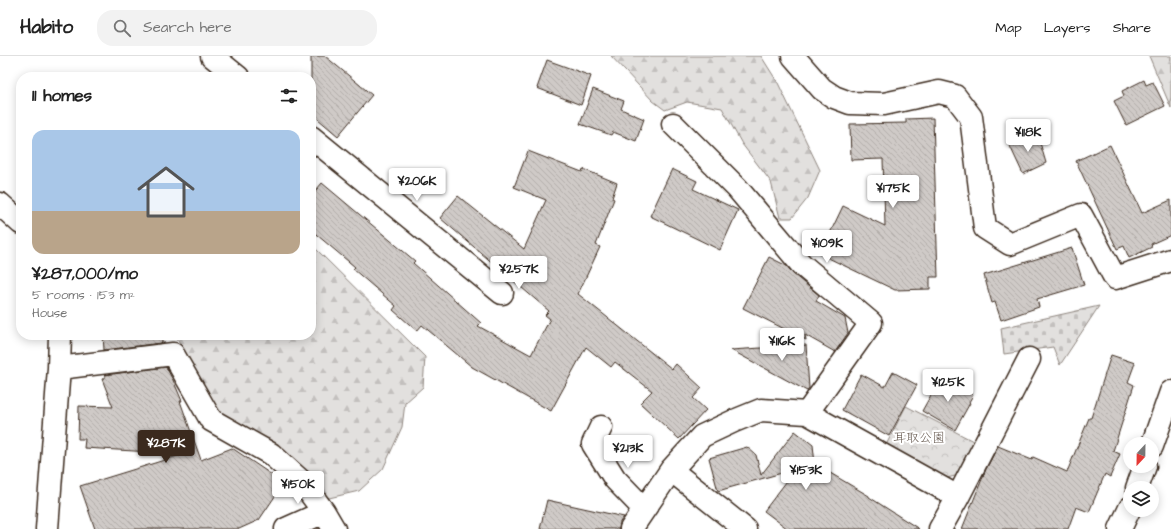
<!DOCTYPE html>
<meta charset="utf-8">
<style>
body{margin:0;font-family:"Architects Daughter","Klee One",sans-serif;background:#f2f2f2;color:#222;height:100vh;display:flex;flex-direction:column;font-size:15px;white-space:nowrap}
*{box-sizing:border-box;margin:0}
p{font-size:13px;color:#767676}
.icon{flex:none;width:22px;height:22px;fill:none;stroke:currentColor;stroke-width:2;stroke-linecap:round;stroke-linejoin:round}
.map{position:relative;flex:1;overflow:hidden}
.panel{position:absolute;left:16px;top:16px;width:300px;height:268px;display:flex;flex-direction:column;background:#fff;border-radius:16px;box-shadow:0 2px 10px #0003}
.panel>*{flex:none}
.needle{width:26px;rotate:202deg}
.tools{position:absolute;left:1123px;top:381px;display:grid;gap:8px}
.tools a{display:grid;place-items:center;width:36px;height:36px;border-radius:50%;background:#fff;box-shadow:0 2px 10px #0003;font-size:20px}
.price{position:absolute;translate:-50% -34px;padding:0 9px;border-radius:4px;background:#fff;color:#222;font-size:13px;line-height:26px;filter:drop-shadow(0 1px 2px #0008)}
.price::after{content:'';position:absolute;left:50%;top:24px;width:12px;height:9px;margin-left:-6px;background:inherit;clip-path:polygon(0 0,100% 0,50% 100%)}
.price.selected{background:#3b2a1e;color:#fff}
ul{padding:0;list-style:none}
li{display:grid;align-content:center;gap:8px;height:212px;padding:0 16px}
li+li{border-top:1px solid #e0e0e0}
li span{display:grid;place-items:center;height:124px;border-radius:12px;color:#555}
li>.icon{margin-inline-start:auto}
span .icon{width:72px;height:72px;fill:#fffc;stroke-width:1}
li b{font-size:17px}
h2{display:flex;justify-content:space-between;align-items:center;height:48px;padding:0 16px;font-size:17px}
header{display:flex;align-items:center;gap:24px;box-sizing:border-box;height:56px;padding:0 20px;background:#fff;border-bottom:1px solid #e0e0e0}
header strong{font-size:19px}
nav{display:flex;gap:22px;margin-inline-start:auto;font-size:14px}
.search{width:280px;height:36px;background:#f2f2f2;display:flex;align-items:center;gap:10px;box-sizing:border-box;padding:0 14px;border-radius:16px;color:#767676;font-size:15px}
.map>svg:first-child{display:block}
</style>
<header>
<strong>Habito</strong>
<div class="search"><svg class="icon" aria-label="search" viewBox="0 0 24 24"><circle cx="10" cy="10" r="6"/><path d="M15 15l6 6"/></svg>Search here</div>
<nav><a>Map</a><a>Layers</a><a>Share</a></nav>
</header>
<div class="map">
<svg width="1171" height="473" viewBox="0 0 1171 473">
<defs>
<pattern id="forest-firs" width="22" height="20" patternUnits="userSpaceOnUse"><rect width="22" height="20" fill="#e2e0de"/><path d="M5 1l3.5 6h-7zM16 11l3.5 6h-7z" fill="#c3c0be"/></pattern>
<pattern id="cemetery-stones" width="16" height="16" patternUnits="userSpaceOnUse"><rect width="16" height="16" fill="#e2e0de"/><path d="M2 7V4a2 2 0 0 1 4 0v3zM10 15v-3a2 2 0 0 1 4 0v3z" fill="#c3c0be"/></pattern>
<pattern id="park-crowns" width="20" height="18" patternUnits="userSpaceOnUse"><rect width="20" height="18" fill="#e2e0de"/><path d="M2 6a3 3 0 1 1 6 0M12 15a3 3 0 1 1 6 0" fill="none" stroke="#c3c0be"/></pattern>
<pattern id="building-back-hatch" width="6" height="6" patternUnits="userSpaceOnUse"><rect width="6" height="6" fill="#cfcac7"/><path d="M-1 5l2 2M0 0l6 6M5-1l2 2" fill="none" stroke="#b3aeaa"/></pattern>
</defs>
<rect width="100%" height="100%" fill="#fff"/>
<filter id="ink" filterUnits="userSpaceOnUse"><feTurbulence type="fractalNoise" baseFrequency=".025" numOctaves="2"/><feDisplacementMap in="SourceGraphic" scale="8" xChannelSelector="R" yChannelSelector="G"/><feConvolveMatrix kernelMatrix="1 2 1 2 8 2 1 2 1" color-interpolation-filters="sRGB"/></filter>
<g filter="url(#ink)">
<path fill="url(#forest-firs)" stroke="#8e857e" d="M611 0H761L778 27 820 114 808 142 792 162H780L771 126 742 88 722 52 687 46 665 54 653 45Z
M1149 0H1171V52Z
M311 188 425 301 423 331 405 347 402 371 383 413 359 435 329 442 286 397 219 357 180 288 176 279H311Z"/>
<path fill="url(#cemetery-stones)" stroke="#8e857e" d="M1099 250 1060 309 1053 291 1004 298 1001 272Z"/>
<path fill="url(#park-crowns)" stroke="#8e857e" d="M906 350 977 387 959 419 947 422 886 389Z"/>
<path fill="url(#building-back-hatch)" stroke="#3b2a1e" d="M311 0H325L372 39 338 80 311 57Z
M547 4 591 20 581 49 537 32Z
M1144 24 1146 29 1153 26 1165 50 1126 69 1114 45 1124 40 1122 35Z
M593 33 624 45 621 53 644 63 636 85 613 76 611 79 580 68Z
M933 62 938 221H930V233L895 234 820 198 843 150 885 170 883 103 851 104 850 68 906 67V63Z
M1034 76 1041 90 1046 107 1023 118 1009 88Z
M1110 89 1142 157 1171 144V179L1151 188 1152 191 1129 202 1124 190 1117 193 1076 105Z
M528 95 582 116 583 113 617 127 612 142 614 143 596 189 600 191 578 238 672 313 676 308 702 332 693 342 706 354 679 383 640 347 652 335 615 306 611 311 586 291 551 355 472 311 422 269 417 275 393 254 396 250 353 213 355 211 311 174V140L322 127 415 205 413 207 481 267 478 270 531 299 550 263 545 259 549 255 440 162 458 140 524 193 546 144 514 131Z
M672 113 697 125 693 133 738 154 720 194 650 160Z
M1072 192 1084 229 1037 243 1039 251 1001 264 995 246 992 247 987 230 984 219Z
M769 201 787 210 793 218 819 239 816 245 845 262 848 277 835 296 805 279 806 284 743 252Z
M103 279H162V287L104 294Z
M806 289 809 332 807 335 731 294Z
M1111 299 1135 307 1128 326 1134 329 1113 395 1120 398 1110 421 1105 418 1089 456 1076 451 1068 473H962L986 413 998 390 1032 404 1033 401 1067 416 1089 362H1091Z
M166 311 173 324 182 345H180L201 404 232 392 284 427 259 464 239 473H95L80 430 184 398 84 392 85 383H78L79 350 113 351 102 323 105 322V319Z
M893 316 917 329 889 380 842 354 861 318 885 331Z
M941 321 973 339 969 346 970 347 955 374 922 355Z
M795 375 813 389 815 408 869 440V441L919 473H788L764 455 796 413 718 435 709 402 747 391 756 399 761 419Z
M547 444 624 461 620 466 619 473H540Z"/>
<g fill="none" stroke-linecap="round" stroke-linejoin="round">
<defs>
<path id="minor" d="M212 0 238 21
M793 0 822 33 834 41 850 47 884 48 939 36 955 40 971 61 985 172 1010 188 1081 159 1115 222 1171 204
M673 68 737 132 801 208 871 267 807 357
M311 81 502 237
M0 148 21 167
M59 312 173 298 211 364 271 398 301 425 324 456 334 473
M601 371 593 388 615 423 644 453
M1152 390 1171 336
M671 414 745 473
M1137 432 1145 410
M958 441 1029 303
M47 473 59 312 60 279
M286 473 324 456
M631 473 671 414 702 380 734 365 761 354 807 357 958 441 940 473
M1120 473 1130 452"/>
</defs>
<use href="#minor" stroke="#3b2a1e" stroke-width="25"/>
<use href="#minor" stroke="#fff" stroke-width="22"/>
</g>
</g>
<g text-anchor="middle" stroke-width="4" stroke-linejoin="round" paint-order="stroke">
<g font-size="13" fill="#65584e" stroke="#fff">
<text x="919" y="386">耳取公園</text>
</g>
</g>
</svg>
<div class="tools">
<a><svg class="needle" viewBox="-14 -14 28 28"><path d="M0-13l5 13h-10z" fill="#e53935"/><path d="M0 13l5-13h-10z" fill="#767676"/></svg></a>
<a><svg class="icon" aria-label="layers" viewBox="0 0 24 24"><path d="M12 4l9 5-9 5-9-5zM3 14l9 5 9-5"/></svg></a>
</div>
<b class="price" style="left:1028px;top:97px">¥118K</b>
<b class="price" style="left:417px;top:146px">¥206K</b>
<b class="price" style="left:893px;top:153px">¥175K</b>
<b class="price" style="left:827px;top:208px">¥109K</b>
<b class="price" style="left:519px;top:234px">¥257K</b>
<b class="price" style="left:782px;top:306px">¥116K</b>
<b class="price" style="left:948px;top:347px">¥125K</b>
<b class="price selected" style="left:166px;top:408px">¥287K</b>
<b class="price" style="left:628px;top:413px">¥213K</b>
<b class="price" style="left:806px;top:435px">¥153K</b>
<b class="price" style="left:298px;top:449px">¥150K</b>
<section class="panel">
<h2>11 homes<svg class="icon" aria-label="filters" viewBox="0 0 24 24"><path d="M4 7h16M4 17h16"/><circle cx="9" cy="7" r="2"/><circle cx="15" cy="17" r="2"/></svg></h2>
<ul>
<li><span style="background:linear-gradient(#a9c7e8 65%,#b9a48a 0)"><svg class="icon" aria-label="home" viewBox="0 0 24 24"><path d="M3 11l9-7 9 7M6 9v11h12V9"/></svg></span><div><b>¥287,000/mo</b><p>5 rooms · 153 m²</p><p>House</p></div></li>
</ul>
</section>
</div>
